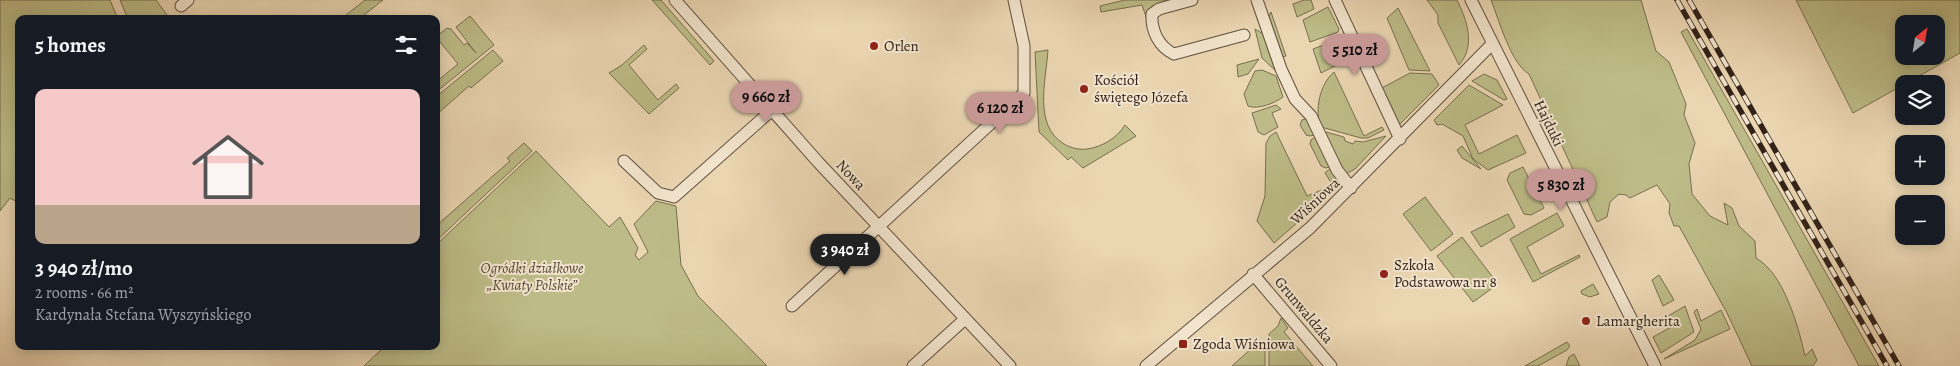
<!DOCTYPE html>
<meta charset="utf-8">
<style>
body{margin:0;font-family:Alegreya,serif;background:#242831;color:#f1f3f6;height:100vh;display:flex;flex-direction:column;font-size:19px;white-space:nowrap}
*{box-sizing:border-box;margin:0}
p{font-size:16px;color:#9ea1a6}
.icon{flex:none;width:28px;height:28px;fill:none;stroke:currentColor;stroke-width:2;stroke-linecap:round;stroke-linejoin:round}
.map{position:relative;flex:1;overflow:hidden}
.drawer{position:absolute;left:15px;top:15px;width:425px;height:335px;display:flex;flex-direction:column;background:#171b24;border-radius:10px;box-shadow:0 2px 12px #0003}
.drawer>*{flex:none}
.needle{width:32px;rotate:30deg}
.controls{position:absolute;left:1895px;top:15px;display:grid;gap:10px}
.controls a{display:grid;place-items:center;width:50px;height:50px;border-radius:10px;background:#171b24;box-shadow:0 2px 12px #0003;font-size:25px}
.price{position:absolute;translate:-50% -42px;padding:0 11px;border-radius:18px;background:#c59692;color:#111;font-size:16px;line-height:32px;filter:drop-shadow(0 1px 2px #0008)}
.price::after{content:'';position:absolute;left:50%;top:30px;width:15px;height:11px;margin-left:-8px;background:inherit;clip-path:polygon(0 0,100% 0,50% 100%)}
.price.selected{background:#222;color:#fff}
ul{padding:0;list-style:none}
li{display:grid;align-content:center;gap:10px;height:265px;padding:0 20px}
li+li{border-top:1px solid #363941}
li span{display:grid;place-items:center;height:155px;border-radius:10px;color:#555}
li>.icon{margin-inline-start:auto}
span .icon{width:90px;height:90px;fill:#fffc;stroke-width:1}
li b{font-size:21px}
h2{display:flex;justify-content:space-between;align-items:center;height:60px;padding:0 20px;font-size:21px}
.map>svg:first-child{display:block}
</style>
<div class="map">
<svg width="1960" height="366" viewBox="0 0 1960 366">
<rect width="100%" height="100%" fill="#ebd6b2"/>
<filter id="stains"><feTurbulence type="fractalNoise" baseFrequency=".004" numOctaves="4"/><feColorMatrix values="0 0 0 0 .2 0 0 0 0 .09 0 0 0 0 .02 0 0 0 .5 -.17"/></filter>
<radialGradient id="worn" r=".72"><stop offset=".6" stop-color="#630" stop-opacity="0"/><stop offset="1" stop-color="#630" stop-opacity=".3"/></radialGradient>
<path fill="#bdbc88" stroke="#786f50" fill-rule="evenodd" d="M0 0H110L118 19H19V203L10 198 0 211Z
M120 0H156L170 19H128Z
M365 0H383L359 19H341Z
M652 0H661L714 61 710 65Z
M1125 0H1175L1154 5 1150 8 1152 34 1142 5 1101 12 1100 6Z
M1304 0H1311L1314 9 1297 17 1293 4Z
M1427 0H1457C1467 20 1476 46 1459 65L1438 23V15Z
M1491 0H1641L1656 51 1669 62 1686 104 1684 115 1695 143 1689 164 1692 194 1710 216 1728 225 1724 203 1732 208 1739 226 1755 241 1756 258C1784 274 1798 325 1805 356L1812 349 1817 360 1813 366H1752L1727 313 1679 226H1674L1669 213 1670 204 1657 185 1630 198 1626 195 1619 194 1610 202 1607 217 1597 222 1529 74C1511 64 1499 20 1491 0Z
M1796 0H1960V53L1853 113ZM1904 24H1936V56H1904Z
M1328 7 1339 29 1338 32 1310 42 1303 20Z
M1398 8 1430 71 1409 70 1387 18Z
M1271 12 1286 56 1280 58 1268 18Z
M470 16 494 45 436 92V82L458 64 436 37 447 28 451 29 464 45 467 43 476 53 456 27Z
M1255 29 1265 35 1278 73 1262 58Z
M1687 29 1879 366H1859L1681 32Z
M1342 38 1351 58 1321 73 1313 49Z
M644 45 647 49 629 65 658 100 676 84 679 88 649 114 609 73 622 65Z
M493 50 503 61 471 88 469 86 436 115V97Z
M1048 50C1046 81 1033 125 1064 144 1071 148 1079 150 1087 149 1102 147 1117 138 1125 125L1136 136 1083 168 1071 157 1068 160 1039 132 1035 52Z
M1259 59 1248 74 1238 77 1237 65Z
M1262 70 1276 76 1283 97C1275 103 1258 110 1248 106L1244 94 1255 71Z
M1334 72 1364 136 1382 127 1384 130 1368 138H1361L1321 127C1314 110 1320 84 1334 72Z
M1410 73 1432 74 1439 85 1398 126 1380 89Z
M1484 74 1497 80 1507 99 1504 100 1472 81Z
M1469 85 1503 105 1465 125 1479 154 1517 135 1526 153 1488 170 1473 159 1463 136 1442 124 1437 125 1434 120Z
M1276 105 1281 109 1272 113 1278 127 1264 135 1258 132 1252 113Z
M1308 118 1314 135 1310 136 1306 135 1300 125 1302 120Z
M1276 132 1307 196 1324 189 1331 193 1274 243 1257 221 1265 196 1266 143 1270 136Z
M1326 132 1344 137 1345 141 1353 144 1355 141 1363 142 1386 136 1355 169 1346 174 1343 172 1324 133Z
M1315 137 1331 166 1326 168 1321 166 1310 144 1311 140Z
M524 143 532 151 436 241V226L510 161 507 158Z
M1462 146 1481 169 1462 158 1457 150Z
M536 151 609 227 620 217 638 248 635 255 639 260 648 252 634 224 656 201 676 206 681 265 698 296 767 366H364L385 346H436V245Z
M1523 167 1544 208 1531 215 1524 214 1507 180 1510 173Z
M1331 168 1338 181V185L1334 187 1325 173Z
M1425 197 1453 234 1431 251 1403 214Z
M1557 213 1564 226 1527 247 1541 274 1579 255 1580 257 1533 282 1510 239Z
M1508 214 1515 227 1481 247 1471 232Z
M1462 237 1498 284 1473 302 1437 256Z
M1659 275 1674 300 1663 306 1652 280Z
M1593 284 1599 294 1590 297 1582 294 1581 291Z
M1685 306 1694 332 1661 353 1653 337 1673 326 1668 316Z
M1697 309 1701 321 1721 310 1730 329 1664 359 1695 340 1701 329 1694 312Z
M1281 318 1288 328 1284 332 1313 366H1269V334L1278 326Z
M1261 340 1265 344V366H1232Z
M1567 342 1570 346 1567 350 1538 366H1525Z
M1574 354 1580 366H1566L1569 357Z"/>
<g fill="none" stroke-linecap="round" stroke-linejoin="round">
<defs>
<path id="street" d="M675 0 818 162 1010 366
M1192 0 1159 9 1152 14C1151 31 1159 47 1174 54L1244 35
M1257 0 1281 69 1295 99 1311 116 1337 170 1351 188
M1335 0 1400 139
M1471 0 1655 366
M181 6 188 0
M624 161 658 193 674 197 772 110
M1253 274 1331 366
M792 306 1024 93V46L1014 0
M913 366 965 319
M1146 366 1310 228 1492 44"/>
</defs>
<use href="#street" stroke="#604f3f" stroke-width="13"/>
<use href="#street" stroke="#f2e4cd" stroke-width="11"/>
<defs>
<path id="rail" d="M1677 0 1887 366
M1689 0 1899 366"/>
</defs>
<use href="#rail" stroke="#322219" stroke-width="5.5"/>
<use href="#rail" stroke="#f2e4cd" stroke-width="4" stroke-dasharray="11" stroke-linecap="butt"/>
</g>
<g fill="#8f2418" stroke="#f2e4cd" stroke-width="2">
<circle cx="874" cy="46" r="5"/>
<circle cx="1084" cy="89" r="5"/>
<circle cx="1384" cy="274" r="5"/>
<circle cx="1586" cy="321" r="5"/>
<rect x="1178" y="339" width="10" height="10" rx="2.5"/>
</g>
<g text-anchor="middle" stroke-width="4" stroke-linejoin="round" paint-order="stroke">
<g font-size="15" fill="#322219" stroke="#f2e4cd" text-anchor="start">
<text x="884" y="51">Orlen</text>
<text x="1094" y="85">Kościół<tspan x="1094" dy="17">świętego Józefa</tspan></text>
<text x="1394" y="270">Szkoła<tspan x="1394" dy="17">Podstawowa nr 8</tspan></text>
<text x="1596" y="326">Lamargherita</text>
<text x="1193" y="349">Zgoda Wiśniowa</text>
</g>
<g font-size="15" fill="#322219" stroke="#f2e4cd">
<text transform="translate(1549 123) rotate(64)" y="5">Hajduki</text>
<text transform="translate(851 175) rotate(47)" y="5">Nowa</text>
<text transform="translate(1315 201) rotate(-43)" y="5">Wiśniowa</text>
<text transform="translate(1304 310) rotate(50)" y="5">Grunwaldzka</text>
</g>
<g font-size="15" font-style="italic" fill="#554835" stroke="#f2e4cd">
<text x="532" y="273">Ogródki działkowe<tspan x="532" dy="17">„Kwiaty Polskie”</tspan></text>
</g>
</g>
<rect width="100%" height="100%" filter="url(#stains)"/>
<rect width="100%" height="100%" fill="url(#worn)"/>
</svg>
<div class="controls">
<a><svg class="needle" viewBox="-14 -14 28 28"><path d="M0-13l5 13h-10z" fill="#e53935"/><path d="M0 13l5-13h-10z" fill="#9ea1a6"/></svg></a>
<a><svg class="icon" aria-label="layers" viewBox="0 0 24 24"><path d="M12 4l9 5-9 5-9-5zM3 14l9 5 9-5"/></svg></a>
<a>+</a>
<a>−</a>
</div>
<b class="price" style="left:1355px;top:76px">5 510 zł</b>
<b class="price" style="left:766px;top:123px">9 660 zł</b>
<b class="price" style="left:1000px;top:134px">6 120 zł</b>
<b class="price" style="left:1561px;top:211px">5 830 zł</b>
<b class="price selected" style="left:845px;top:276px">3 940 zł</b>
<section class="drawer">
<h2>5 homes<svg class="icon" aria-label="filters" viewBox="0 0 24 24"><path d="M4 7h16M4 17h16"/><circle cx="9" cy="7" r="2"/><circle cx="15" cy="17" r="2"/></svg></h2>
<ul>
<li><span style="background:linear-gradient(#f6c9c9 75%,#b9a48a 0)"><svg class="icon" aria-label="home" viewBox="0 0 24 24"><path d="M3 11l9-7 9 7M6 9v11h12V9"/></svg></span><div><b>3 940 zł/mo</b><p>2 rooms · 66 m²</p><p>Kardynała Stefana Wyszyńskiego</p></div></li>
</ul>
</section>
</div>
